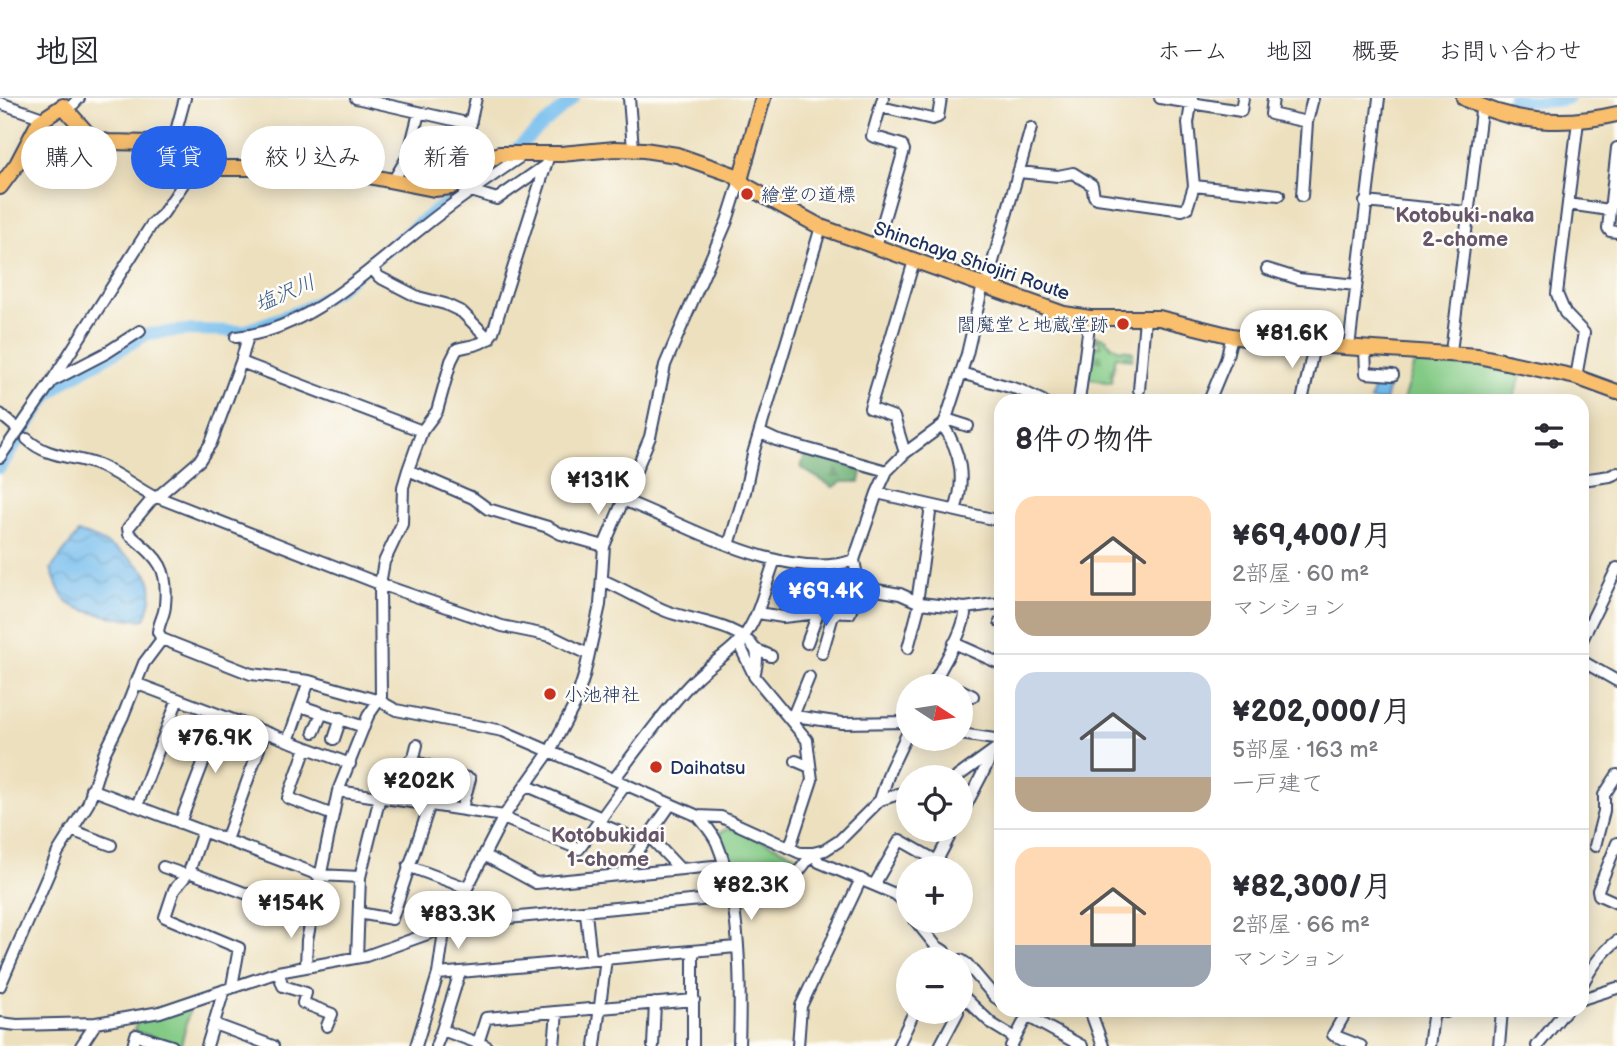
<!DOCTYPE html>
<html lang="ja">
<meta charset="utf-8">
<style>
body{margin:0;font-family:"Balsamiq Sans","Klee One",sans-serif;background:#f7f7f7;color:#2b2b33;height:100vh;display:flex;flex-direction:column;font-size:26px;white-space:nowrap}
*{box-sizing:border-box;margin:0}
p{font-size:23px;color:#7c7c81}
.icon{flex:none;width:38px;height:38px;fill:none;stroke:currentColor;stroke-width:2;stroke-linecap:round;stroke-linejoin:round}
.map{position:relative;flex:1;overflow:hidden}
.panel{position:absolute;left:994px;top:296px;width:595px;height:623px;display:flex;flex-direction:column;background:#fff;border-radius:21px;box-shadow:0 4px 18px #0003}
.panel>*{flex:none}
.banner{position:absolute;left:21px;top:28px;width:665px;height:63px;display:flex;gap:14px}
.needle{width:46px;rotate:102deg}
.buttons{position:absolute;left:896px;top:576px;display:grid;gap:14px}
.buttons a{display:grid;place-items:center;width:77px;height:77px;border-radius:50%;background:#fff;box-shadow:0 4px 18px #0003;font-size:35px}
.price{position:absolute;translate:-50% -60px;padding:0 16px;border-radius:24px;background:#fff;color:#222;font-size:23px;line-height:46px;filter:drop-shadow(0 2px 4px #0008)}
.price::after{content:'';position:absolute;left:50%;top:42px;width:21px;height:16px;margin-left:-10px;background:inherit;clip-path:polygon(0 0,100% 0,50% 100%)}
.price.active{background:#2563eb;color:#fff}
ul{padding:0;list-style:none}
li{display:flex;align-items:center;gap:21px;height:175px;padding:0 21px}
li+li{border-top:2px solid #e1e1e2}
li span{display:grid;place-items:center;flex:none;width:196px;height:140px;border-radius:21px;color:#555}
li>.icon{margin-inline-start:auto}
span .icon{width:84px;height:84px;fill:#fffc;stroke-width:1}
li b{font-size:30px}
h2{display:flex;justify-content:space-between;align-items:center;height:84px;padding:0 21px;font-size:30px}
.chip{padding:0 24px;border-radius:32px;background:#fff;box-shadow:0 4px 18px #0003;font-size:24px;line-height:63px}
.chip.active{background:#2563eb;color:#fff}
header{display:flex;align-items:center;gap:42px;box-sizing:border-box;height:98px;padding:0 35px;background:#fff;border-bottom:2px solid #e1e1e2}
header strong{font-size:33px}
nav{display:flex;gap:38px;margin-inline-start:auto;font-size:24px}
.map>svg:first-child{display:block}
</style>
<header>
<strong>地図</strong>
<nav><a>ホーム</a><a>地図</a><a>概要</a><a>お問い合わせ</a></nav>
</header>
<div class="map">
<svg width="1617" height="948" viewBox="0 0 1617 948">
<defs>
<pattern id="forest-firs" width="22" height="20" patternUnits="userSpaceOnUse" patternTransform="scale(1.75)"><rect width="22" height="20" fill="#6aae72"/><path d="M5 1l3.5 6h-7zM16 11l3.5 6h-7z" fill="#568e61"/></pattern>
<pattern id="cemetery-stones" width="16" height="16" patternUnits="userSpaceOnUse" patternTransform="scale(1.75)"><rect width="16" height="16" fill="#83ca85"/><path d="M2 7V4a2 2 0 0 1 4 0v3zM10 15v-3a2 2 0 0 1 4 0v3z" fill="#6aa470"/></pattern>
<pattern id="water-waves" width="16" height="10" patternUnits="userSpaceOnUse" patternTransform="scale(1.75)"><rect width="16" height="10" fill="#76beee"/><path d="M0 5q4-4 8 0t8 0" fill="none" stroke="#609bc4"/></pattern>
</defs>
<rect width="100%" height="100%" fill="#fdfcf7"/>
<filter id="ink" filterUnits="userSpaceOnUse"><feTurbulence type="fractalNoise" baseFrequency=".0143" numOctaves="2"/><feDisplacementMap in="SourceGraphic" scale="14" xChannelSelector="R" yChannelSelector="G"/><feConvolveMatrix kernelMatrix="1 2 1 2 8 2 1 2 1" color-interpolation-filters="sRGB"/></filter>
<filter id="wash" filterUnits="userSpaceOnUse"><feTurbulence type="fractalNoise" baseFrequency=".00686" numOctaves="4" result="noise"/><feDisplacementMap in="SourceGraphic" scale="28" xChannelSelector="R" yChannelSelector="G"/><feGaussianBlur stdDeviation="1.57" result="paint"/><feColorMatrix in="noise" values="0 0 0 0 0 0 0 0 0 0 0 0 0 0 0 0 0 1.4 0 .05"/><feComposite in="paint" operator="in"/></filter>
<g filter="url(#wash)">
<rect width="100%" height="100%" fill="#ede0be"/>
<path fill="url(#forest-firs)" stroke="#426e68" stroke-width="2" d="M806 352 863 368 860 384H842L833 389 801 370Z"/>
<path fill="url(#cemetery-stones)" stroke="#4f7c72" stroke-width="2" d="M1096 238 1107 241V244L1119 252 1124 251 1133 254 1132 262 1116 258 1111 285 1084 279 1085 276 1089 275 1094 248H1100V244L1096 243Z"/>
<path fill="#83ca85" stroke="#4f7c72" stroke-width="2" d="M1417 255 1520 271 1522 275 1512 303H1403Z
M727 731H735L803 760 790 777 775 792 739 795 720 734Z
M191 906 181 947 134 933 138 920Z"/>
<path fill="url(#water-waves)" stroke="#4876a6" stroke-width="2" d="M1375 284 1389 287 1385 303H1370Z
M78 435C97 438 144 464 150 483 154 496 150 509 145 521 129 523 76 514 65 502 58 493 55 481 51 471Z"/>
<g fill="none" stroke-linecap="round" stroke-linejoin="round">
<path stroke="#76beee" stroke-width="12" d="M1513 0C1530 5 1552 5 1569 0
M0 370 49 297 66 283 148 236 188 232 244 233 301 212 333 195 424 121 502 63 574 0"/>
</g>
</g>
<g filter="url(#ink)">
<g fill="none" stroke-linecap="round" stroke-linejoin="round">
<defs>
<path id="minor" d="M356 0 471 26
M476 0 467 39 469 44 489 60
M629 0 633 51
M1160 0 1241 13 1243 0
M1273 0 1271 16 1307 24
M0 5 43 20
M881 9 932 21 938 19 941 0
M67 13 79 0
M172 48 185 0
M1617 50 1608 130 1610 133 1617 134
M1019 74 1058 78 1073 75 1092 87 1094 98 1097 100 1182 112 1187 110 1194 88 1188 25 1192 0
M393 83 408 58 419 15
M1194 88 1279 97
M471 93 497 101 543 69
M1302 98 1307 24 1313 0
M1365 104 1467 114
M1568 106 1609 112
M876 148 904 52 902 47 872 38 883 0
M372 170 379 179 418 199 445 206 462 214 489 241
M1267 171 1299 181 1356 187
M986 188 1031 30
M236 239C308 233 369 171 423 129 455 103 489 80 523 57
M1349 249 1379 0
M1365 250 1366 275 1393 277
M1451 254 1481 13
M241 264 248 238
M961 275 1020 292 1043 303
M1576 279 1584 235 1565 215 1557 196 1578 23
M52 283 152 126 162 117 196 67
M1139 292 1145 220
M1079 303 1090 220
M1209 303 1226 262 1232 238
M1302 303 1314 248
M0 316 18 331
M946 321 968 328
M943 327C961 355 966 381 955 412
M422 333 241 264 211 345 199 363 157 399 380 486 502 528 551 538 588 556
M761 335 776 342 887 373
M27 341C46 359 72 358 95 366 115 373 135 389 154 399L128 430 129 436C157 460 169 467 165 507 165 516 159 524 158 534L162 541 251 576 309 583 380 603 396 612 503 633 698 718 721 719 800 755H813L825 752 839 743 880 702 908 693
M905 355 894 319 870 310 914 163
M0 359 52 283 106 255 140 233
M408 372 473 400 488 411 548 429 561 436 604 448
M1582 382 1610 378 1617 375
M877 395 1001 423
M623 402C686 426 786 486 854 462
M729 447 745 394 753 356 821 129
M602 482C624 491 644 504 666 513 691 523 740 526 755 551 759 558 756 571 754 578L807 642 812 682 790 749
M859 489 900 496 920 505 965 510 1001 505
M917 504 931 408
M758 515 783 519 827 514 850 515 859 489 854 462 877 395 887 373 905 355 943 327 946 321 967 256 983 187
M1000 524H1001
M1582 542 1617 470
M738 544 753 575
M807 545 818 515
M954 545 1001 566
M908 550 920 505
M755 551 771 558
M822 555 834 514
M1582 563 1617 583
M935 582 950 588
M135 585 350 666
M932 588C940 571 968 528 965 510
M961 592 973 598
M301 608 364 629
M788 617 842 625 908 624
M793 618 809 579
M314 634 322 615
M961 636 1001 642
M334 641 341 620
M288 643 309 583
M306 650 288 700 333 717
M413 663 417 647
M796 663 810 669
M957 679 1001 647
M614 681C641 647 666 610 696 580 711 565 732 554 745 537 761 514 765 487 775 462
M525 687 602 720
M91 691 319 777 360 779
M338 693 504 718
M397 701 410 662 470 681 462 710
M880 702 890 672 908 634
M137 708 178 601
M961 717 988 665 989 657
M698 718C705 727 713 735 717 745 741 804 741 884 739 948
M503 720 579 751 626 686
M180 725 221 618
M598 725 644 744
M71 732 111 747
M203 733 189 774 311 820
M649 738 680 771
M226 742 265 634
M1617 745 1598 792 1599 797 1617 805
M1595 748 1604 713V697L1617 677
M813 755 819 764 895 796 908 807
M484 757 536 785 724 767
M408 768 467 790
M163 769 186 777
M933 770 953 732
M189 774 174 792 165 819 239 850 232 888
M622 776 671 706
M874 787 900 742 937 763
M734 801 777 796 786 790 813 755
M359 815 392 821 430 706
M586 815 591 861
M915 822 936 848 944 853 940 861
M445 826 733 799
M357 859 360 779 380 699
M961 862 967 866 995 899 1001 903
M306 869 307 842 338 693 368 618 381 599 380 486 384 464 402 426 403 389 408 372 422 333 437 313 451 263 457 251C470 247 485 248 493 234L549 57
M278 874 283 888 306 895 303 905 332 916 327 928
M438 876 736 849
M1582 887C1591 870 1601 855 1617 843
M0 888 58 754 88 706 104 656 123 618 144 565 162 541
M961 896 992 926 1015 940
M1582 901 1617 890
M1090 912 1103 948
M1347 912 1333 937 1361 948
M0 925 17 927 96 925 160 914 278 874 366 858 436 833 445 826 467 790 504 718 550 653 575 606 584 578 600 507 604 448 650 339 665 267 727 123 740 82
M214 926 273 948
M442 932 460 874
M478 945 486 920 694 902
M81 948 96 925
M133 948 136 937 172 948
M207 948 224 892
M416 948 438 876 445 826
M436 948 442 932 486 948
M554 948 557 914
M595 948 606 860
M653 948 655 905
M693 948V853
M798 948 801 908 861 781
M898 948 914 914
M940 948 958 914
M1011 948 1027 918 1082 948
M1429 948 1434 912 1446 914 1448 912
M1499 948 1502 912
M1537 948 1566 912"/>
<path id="major" d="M1464 0C1511 26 1566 28 1617 16
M740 82 763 0
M0 89 17 66 39 24 63 8 87 35 96 41 108 44 154 45 172 48 196 67 224 70H265L320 76H358L434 91 451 89 499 56H561L615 51 644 52 677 57 734 77 746 88 821 129 1064 216 1090 220H1159L1232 238 1270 244 1478 258 1576 279 1617 294"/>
</defs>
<use href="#minor" stroke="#3a4a6c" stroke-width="14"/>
<use href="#major" stroke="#3a4a6c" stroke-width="18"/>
<use href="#minor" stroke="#fff" stroke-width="10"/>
<use href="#major" stroke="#f9bf6d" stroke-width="14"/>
</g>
</g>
<g fill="#c8321e" stroke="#fdfcf7" stroke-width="2.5">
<circle cx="747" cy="96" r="7"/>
<circle cx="1123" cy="226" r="7"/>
<circle cx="550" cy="596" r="7"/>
<circle cx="656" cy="669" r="7"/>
</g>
<g text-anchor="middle" stroke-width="5" stroke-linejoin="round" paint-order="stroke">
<g font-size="19" fill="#1b2f5e" stroke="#fdfcf7" text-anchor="start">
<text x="761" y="103">繪堂の道標</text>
<text x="1109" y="233" text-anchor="end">閻魔堂と地蔵堂跡</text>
<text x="564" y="603">小池神社</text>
<text x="670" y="676">Daihatsu</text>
</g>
<g font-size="19" fill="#1b2f5e" stroke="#fdfcf7">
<text transform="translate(972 162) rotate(19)" y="7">Shinchaya Shiojiri Route</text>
</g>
<g font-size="21" font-weight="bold" fill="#66566b" stroke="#fdfcf7">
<text x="1465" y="124">Kotobuki-naka<tspan x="1465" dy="24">2-chome</tspan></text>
<text x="608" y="744">Kotobukidai<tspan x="608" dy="24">1-chome</tspan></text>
</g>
<g font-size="21" font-style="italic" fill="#365a89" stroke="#fdfcf7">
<text transform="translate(285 195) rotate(-23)" y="7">塩沢川</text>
</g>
</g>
</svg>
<div class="buttons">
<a><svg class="needle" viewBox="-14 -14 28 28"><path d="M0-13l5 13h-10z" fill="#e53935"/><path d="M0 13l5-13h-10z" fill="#7c7c81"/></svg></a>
<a><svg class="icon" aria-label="locate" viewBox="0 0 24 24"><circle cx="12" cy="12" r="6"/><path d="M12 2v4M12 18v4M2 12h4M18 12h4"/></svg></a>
<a>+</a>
<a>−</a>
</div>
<b class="price" style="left:1292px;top:272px">¥81.6K</b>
<b class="price" style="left:598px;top:419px">¥131K</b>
<b class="price active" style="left:826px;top:530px">¥69.4K</b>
<b class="price" style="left:215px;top:677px">¥76.9K</b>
<b class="price" style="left:419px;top:720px">¥202K</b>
<b class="price" style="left:751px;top:824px">¥82.3K</b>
<b class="price" style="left:291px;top:842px">¥154K</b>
<b class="price" style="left:458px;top:853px">¥83.3K</b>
<div class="banner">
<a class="chip">購入</a>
<a class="chip active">賃貸</a>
<a class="chip">絞り込み</a>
<a class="chip">新着</a>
</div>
<section class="panel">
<h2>8件の物件<svg class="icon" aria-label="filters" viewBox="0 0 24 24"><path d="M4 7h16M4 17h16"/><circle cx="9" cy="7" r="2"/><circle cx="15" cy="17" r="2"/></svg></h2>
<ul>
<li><span style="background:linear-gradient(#ffd9b3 75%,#b9a48a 0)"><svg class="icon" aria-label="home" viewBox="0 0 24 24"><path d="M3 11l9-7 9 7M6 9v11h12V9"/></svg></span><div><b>¥69,400/月</b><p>2部屋 · 60 m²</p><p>マンション</p></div></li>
<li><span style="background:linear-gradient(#c9d6e8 75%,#b9a48a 0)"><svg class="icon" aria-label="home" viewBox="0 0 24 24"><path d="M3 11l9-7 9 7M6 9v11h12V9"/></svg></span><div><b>¥202,000/月</b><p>5部屋 · 163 m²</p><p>一戸建て</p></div></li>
<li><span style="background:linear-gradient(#ffd9b3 70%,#9aa5b1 0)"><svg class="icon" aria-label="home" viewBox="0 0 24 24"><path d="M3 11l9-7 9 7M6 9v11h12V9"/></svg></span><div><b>¥82,300/月</b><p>2部屋 · 66 m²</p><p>マンション</p></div></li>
</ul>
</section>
</div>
